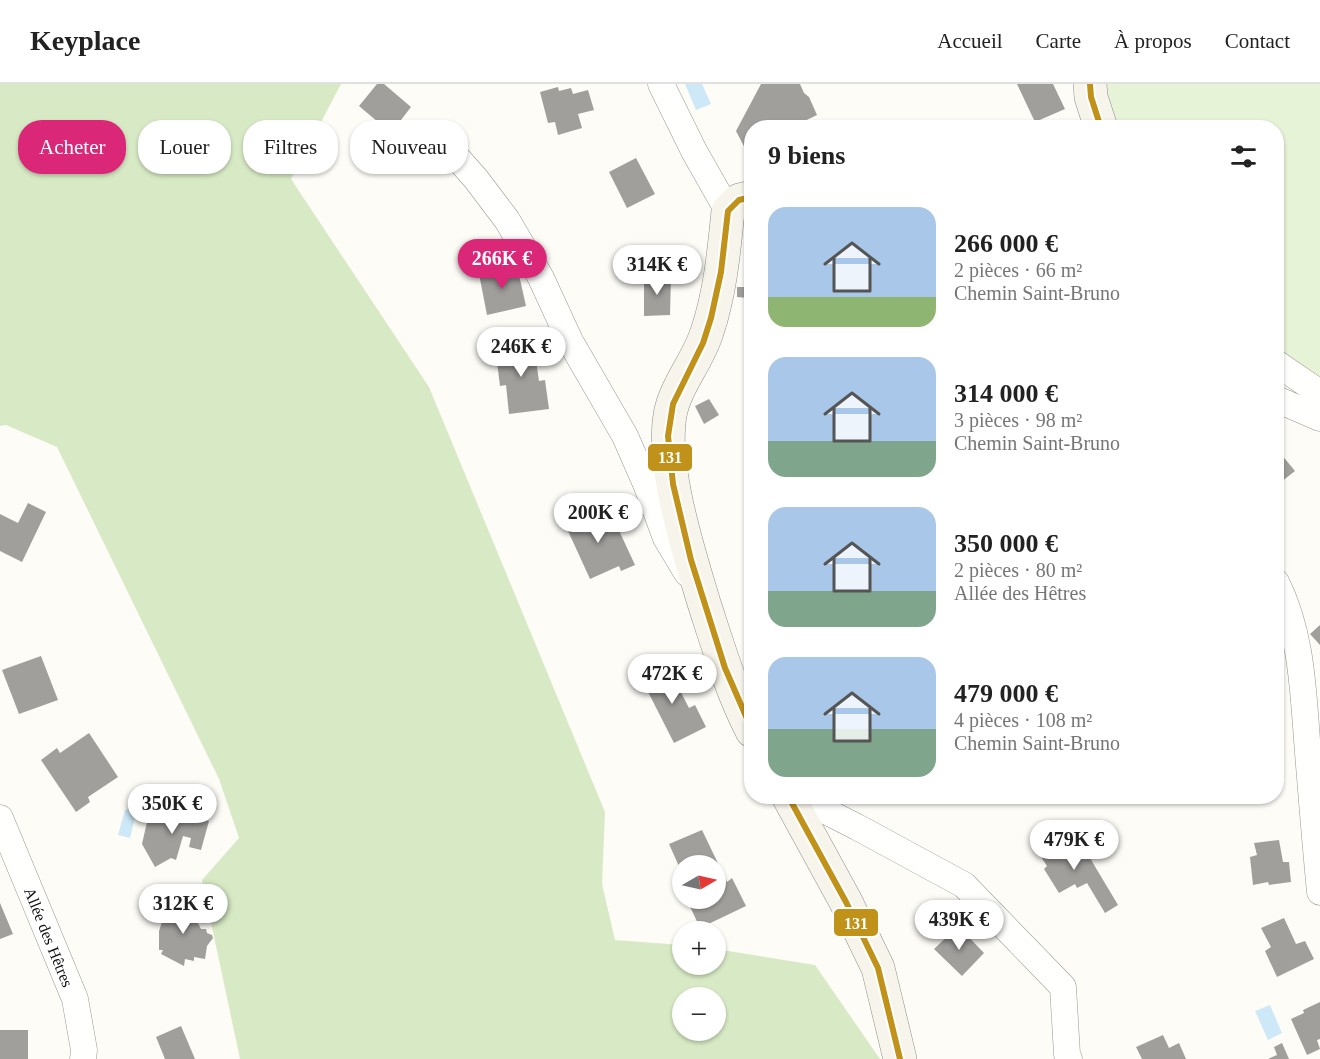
<!DOCTYPE html>
<html lang="fr">
<meta charset="utf-8">
<style>
body{margin:0;font-family:Georgia,serif;background:#f6f6f6;color:#222;height:100vh;display:flex;flex-direction:column;font-size:22px;white-space:nowrap}
*{box-sizing:border-box;margin:0}
p{font-size:20px;color:#767676}
.icon{flex:none;width:33px;height:33px;fill:none;stroke:currentColor;stroke-width:2;stroke-linecap:round;stroke-linejoin:round}
.map{position:relative;flex:1;overflow:hidden}
.panel{position:absolute;left:744px;top:36px;width:540px;height:684px;display:flex;flex-direction:column;background:#fff;border-radius:24px;box-shadow:0 2px 4px #0004}
.panel>*{flex:none}
.banner{position:absolute;left:18px;top:36px;width:570px;height:54px;display:flex;gap:12px}
.needle{width:39px;rotate:81deg}
.controls{position:absolute;left:672px;top:771px;display:grid;gap:12px}
.controls a{display:grid;place-items:center;width:54px;height:54px;border-radius:50%;background:#fff;box-shadow:0 2px 4px #0004;font-size:30px}
.price{position:absolute;translate:-50% -51px;padding:0 14px;border-radius:21px;background:#fff;color:#222;font-size:20px;line-height:39px;filter:drop-shadow(0 2px 3px #0008)}
.price::after{content:'';position:absolute;left:50%;top:36px;width:18px;height:14px;margin-left:-9px;background:inherit;clip-path:polygon(0 0,100% 0,50% 100%)}
.price.selected{background:#db2777;color:#fff}
ul{padding:0;list-style:none}
li{display:flex;align-items:center;gap:18px;height:150px;padding:0 24px}
li span{display:grid;place-items:center;flex:none;width:168px;height:120px;border-radius:18px;color:#555}
li>.icon{margin-inline-start:auto}
span .icon{width:72px;height:72px;fill:#fffc;stroke-width:1}
li b{font-size:26px}
h2{display:flex;justify-content:space-between;align-items:center;height:72px;padding:0 24px;font-size:26px}
.chip{padding:0 21px;border-radius:24px;background:#fff;box-shadow:0 2px 4px #0004;font-size:21px;line-height:54px}
.chip.selected{background:#db2777;color:#fff}
header{display:flex;align-items:center;gap:36px;box-sizing:border-box;height:84px;padding:0 30px;background:#fff;border-bottom:2px solid #e0e0e0}
header strong{font-size:28px}
nav{display:flex;gap:33px;margin-inline-start:auto;font-size:21px}
.map>svg:first-child{display:block}
</style>
<header>
<strong>Keyplace</strong>
<nav><a>Accueil</a><a>Carte</a><a>À propos</a><a>Contact</a></nav>
</header>
<div class="map">
<svg width="1320" height="975" viewBox="0 0 1320 975">
<rect width="100%" height="100%" fill="#fdfcf7"/>
<path fill="#e7f3d7" d="M1103 0H1320V295L1277 267 1276 44 1115 43Z"/>
<path fill="#d8eac5" fill-rule="evenodd" d="M0 0H341L291 95 429 303 605 728 602 800 615 856 682 861V880H716V865L815 881 880 975H240L202 796 239 754 219 695 57 363 6 341 0 342ZM682 914H716V946H682Z"/>
<path fill="#cde8f7" d="M685 0H702L711 20 696 26Z
M131 723 136 729 130 754 118 751 125 726Z
M1270 921 1282 949 1268 956 1255 927Z"/>
<path fill="#a19f9c" d="M377 0H384L411 23 391 49 359 22Z
M761 0H800L804 9 809 13 817 31 790 44H752V70L749 72 736 47Z
M1017 0H1053L1065 25 1035 38Z
M558 3 559 7 571 4 573 10 588 6 594 26 578 30 582 44 558 51 555 38 548 39 540 8Z
M636 74 655 110 627 124 609 88Z
M517 182 526 222 487 231 479 190Z
M671 193 670 231 644 232V194Z
M752 195V219L748 214 737 213V203H747Z
M533 256 539 297 545 296 549 325 509 330 506 301 500 302 495 262Z
M709 315 719 331 704 340 695 322Z
M1276 364 1295 387 1276 402Z
M28 419 46 428 22 478 0 467V430L18 439Z
M592 422 602 446 616 440 635 481 621 487 619 482 590 495 563 436Z
M1320 541V561L1310 550Z
M41 572 58 616 19 630 2 586Z
M667 581 689 624 695 621 706 643 674 659 641 594Z
M89 649 118 693 88 713 90 718 76 728 41 676 57 664 60 669Z
M169 726 209 737 201 766 189 763 191 754 183 752 176 776 171 774 155 783 142 760 147 738 150 727 168 731Z
M702 746 727 798 732 794 746 822 700 844 687 816 691 814H716V782H682V789L669 760Z
M1060 751 1069 766 1081 759 1118 821 1105 829 1087 799 1077 804 1075 800 1059 809 1044 785 1047 782 1036 765Z
M1279 756 1283 778H1289L1291 798 1269 801 1268 798 1253 801 1250 773 1257 771 1254 759Z
M186 816 201 845H206L207 849 212 851 213 854 207 862 205 875 194 873V877L185 875 184 882 161 870 163 866H159V847L166 826Z
M0 819 13 850 0 855Z
M1284 834 1296 860 1305 857 1314 875 1277 893 1265 867 1271 863 1261 844Z
M958 842 984 869 962 892 934 865Z
M1320 918V955L1317 956 1320 965 1307 971 1291 935 1304 929 1303 926Z
M181 942 195 975H165L156 953Z
M0 946H28V975H0Z
M1163 951 1169 964 1179 959 1186 975H1142L1136 963Z
M1282 959 1289 975H1268L1277 971 1274 963Z"/>
<g fill="none" stroke-linecap="round" stroke-linejoin="round">
<defs>
<path id="street" d="M661 0 694 67 728 127
M438 52 476 95 507 136 541 194 570 257 625 352 646 400 666 454 687 489
M1276 279 1320 309
M1276 315 1320 334
M1276 498C1301 547 1303 603 1307 656 1311 706 1315 757 1320 808
M796 712 857 743 964 801 1063 903 1067 970 1069 975
M0 734 75 915 84 966 83 975"/>
<path id="secondary" d="M1090 0 1091 13 1101 44
M752 113 739 116 728 127C724 167 720 210 707 248 698 277 675 302 670 331 661 382 689 469 704 519 718 562 731 606 752 647
M788 712 846 818 878 884 900 975"/>
</defs>
<use href="#street" stroke="#979795" stroke-width="27"/>
<use href="#secondary" stroke="#8e8d8b" stroke-width="34"/>
<use href="#street" stroke="#fffffe" stroke-width="26"/>
<use href="#secondary" stroke="#f6f4eb" stroke-width="33"/>
<defs>
<path id="bus-1" d="M1090 0 1091 13 1101 44
M752 113 739 116 728 127 721 188 711 234 703 259 673 320 668 352 673 400 691 476 725 584 752 646
M788 712 846 818 878 884 900 975"/>
</defs>
<use href="#bus-1" stroke="#fff" stroke-width="10"/>
<use href="#bus-1" stroke="#c0921a" stroke-width="6"/>
</g>
<g text-anchor="middle" stroke-width="6" stroke-linejoin="round" paint-order="stroke">
<g font-size="16" fill="#111" stroke="#fff">
<text transform="translate(49 853) rotate(68)" y="6">Allée des Hêtres</text>
</g>
</g>
<g stroke="#fff" stroke-width="2">
<rect x="647" y="359" width="46" height="29" rx="6" fill="#c0921a"/>
<rect x="833" y="824" width="46" height="29" rx="6" fill="#c0921a"/>
</g>
<g font-size="16" text-anchor="middle" font-weight="bold" fill="#fff">
<text x="670" y="379">131</text>
<text x="856" y="845">131</text>
</g>
</svg>
<div class="controls">
<a><svg class="needle" viewBox="-14 -14 28 28"><path d="M0-13l5 13h-10z" fill="#e53935"/><path d="M0 13l5-13h-10z" fill="#767676"/></svg></a>
<a>+</a>
<a>−</a>
</div>
<b class="price selected" style="left:502px;top:206px">266K €</b>
<b class="price" style="left:657px;top:212px">314K €</b>
<b class="price" style="left:521px;top:294px">246K €</b>
<b class="price" style="left:598px;top:460px">200K €</b>
<b class="price" style="left:672px;top:621px">472K €</b>
<b class="price" style="left:172px;top:751px">350K €</b>
<b class="price" style="left:1074px;top:787px">479K €</b>
<b class="price" style="left:183px;top:851px">312K €</b>
<b class="price" style="left:959px;top:867px">439K €</b>
<div class="banner">
<a class="chip selected">Acheter</a>
<a class="chip">Louer</a>
<a class="chip">Filtres</a>
<a class="chip">Nouveau</a>
</div>
<section class="panel">
<h2>9 biens<svg class="icon" aria-label="filters" viewBox="0 0 24 24"><path d="M4 7h16M4 17h16"/><circle cx="9" cy="7" r="2"/><circle cx="15" cy="17" r="2"/></svg></h2>
<ul>
<li><span style="background:linear-gradient(#a9c7e8 75%,#8fb573 0)"><svg class="icon" aria-label="home" viewBox="0 0 24 24"><path d="M3 11l9-7 9 7M6 9v11h12V9"/></svg></span><div><b>266 000 €</b><p>2 pièces · 66 m²</p><p>Chemin Saint-Bruno</p></div></li>
<li><span style="background:linear-gradient(#a9c7e8 70%,#7fa58c 0)"><svg class="icon" aria-label="home" viewBox="0 0 24 24"><path d="M3 11l9-7 9 7M6 9v11h12V9"/></svg></span><div><b>314 000 €</b><p>3 pièces · 98 m²</p><p>Chemin Saint-Bruno</p></div></li>
<li><span style="background:linear-gradient(#a9c7e8 70%,#7fa58c 0)"><svg class="icon" aria-label="home" viewBox="0 0 24 24"><path d="M3 11l9-7 9 7M6 9v11h12V9"/></svg></span><div><b>350 000 €</b><p>2 pièces · 80 m²</p><p>Allée des Hêtres</p></div></li>
<li><span style="background:linear-gradient(#a9c7e8 60%,#7fa58c 0)"><svg class="icon" aria-label="home" viewBox="0 0 24 24"><path d="M3 11l9-7 9 7M6 9v11h12V9"/></svg></span><div><b>479 000 €</b><p>4 pièces · 108 m²</p><p>Chemin Saint-Bruno</p></div></li>
</ul>
</section>
</div>
